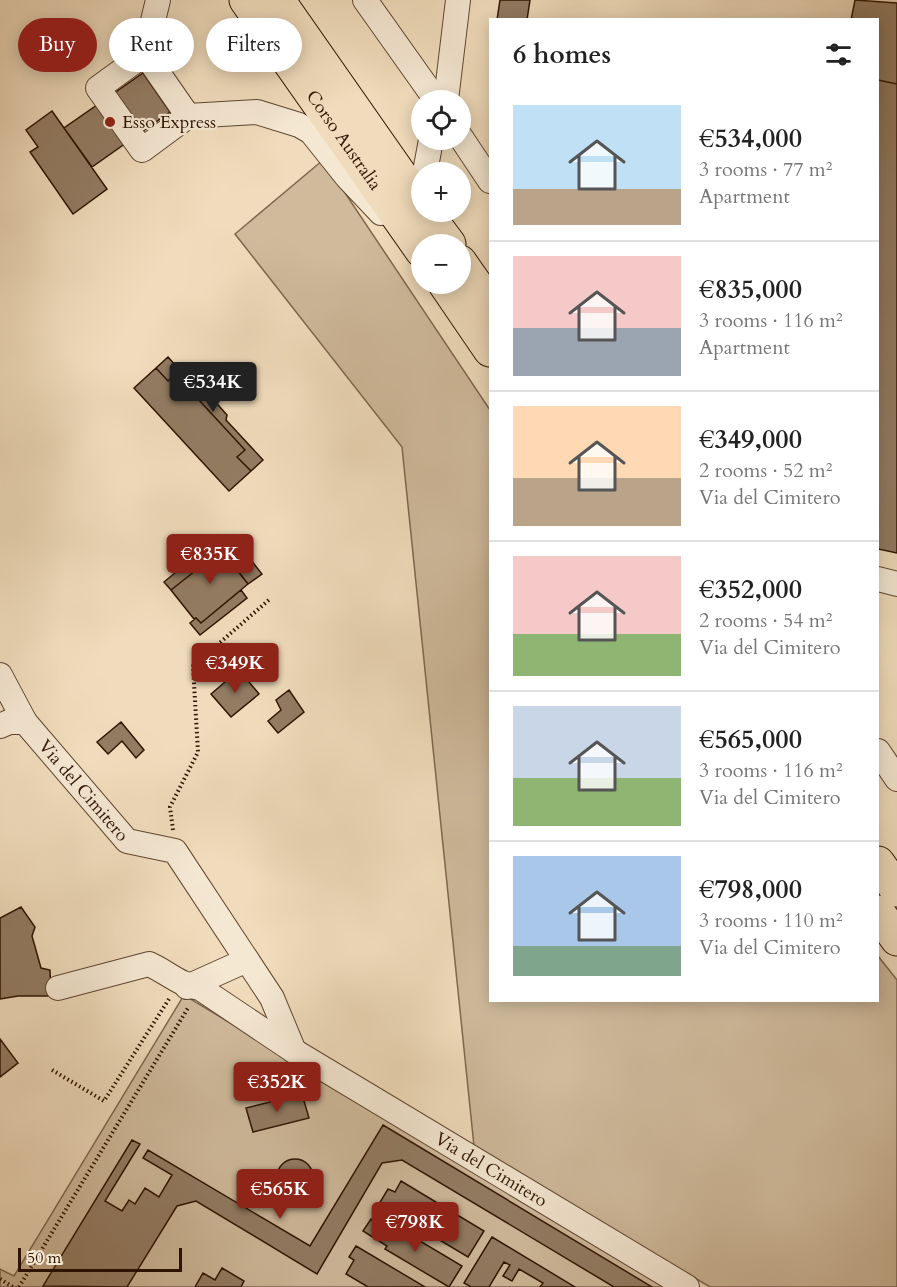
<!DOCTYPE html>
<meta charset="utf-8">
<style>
body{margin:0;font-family:Cardo,serif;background:#f6f6f6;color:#222;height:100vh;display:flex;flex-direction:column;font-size:22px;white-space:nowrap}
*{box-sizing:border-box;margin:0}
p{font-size:20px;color:#767676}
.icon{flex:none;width:33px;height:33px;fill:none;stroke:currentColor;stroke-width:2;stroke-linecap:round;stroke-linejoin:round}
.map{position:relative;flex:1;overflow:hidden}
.drawer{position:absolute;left:489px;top:18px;width:390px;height:984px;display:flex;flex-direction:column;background:#fff;border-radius:0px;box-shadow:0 3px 15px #0003}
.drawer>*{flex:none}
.banner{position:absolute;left:18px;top:18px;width:381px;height:54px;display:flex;gap:12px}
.buttons{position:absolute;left:411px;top:90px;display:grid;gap:12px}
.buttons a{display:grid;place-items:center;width:60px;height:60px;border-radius:50%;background:#fff;box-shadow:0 3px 15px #0003;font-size:30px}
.scale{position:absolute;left:18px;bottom:15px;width:164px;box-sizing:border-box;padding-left:6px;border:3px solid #2f1402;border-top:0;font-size:16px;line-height:21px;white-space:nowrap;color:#2f1402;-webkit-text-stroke:4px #f5e8d3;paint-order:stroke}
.price{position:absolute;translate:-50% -51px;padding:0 14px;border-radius:6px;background:#8f2418;color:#fff;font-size:20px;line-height:39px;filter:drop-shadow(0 2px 3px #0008)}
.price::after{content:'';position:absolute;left:50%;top:36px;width:18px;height:14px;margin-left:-9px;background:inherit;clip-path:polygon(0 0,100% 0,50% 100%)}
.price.active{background:#222;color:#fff}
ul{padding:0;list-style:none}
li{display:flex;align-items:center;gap:18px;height:150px;padding:0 24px}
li+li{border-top:2px solid #e0e0e0}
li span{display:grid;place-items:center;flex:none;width:168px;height:120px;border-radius:0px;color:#555}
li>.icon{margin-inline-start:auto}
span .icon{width:72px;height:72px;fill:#fffc;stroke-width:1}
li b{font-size:26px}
h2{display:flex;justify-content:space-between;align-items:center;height:72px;padding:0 24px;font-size:26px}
.chip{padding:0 21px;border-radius:27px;background:#fff;box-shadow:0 3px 15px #0003;font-size:21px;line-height:54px}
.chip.active{background:#8f2418;color:#fff}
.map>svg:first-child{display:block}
</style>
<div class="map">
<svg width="897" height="1287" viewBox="0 0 897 1287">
<rect width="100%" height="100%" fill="#f0dcbc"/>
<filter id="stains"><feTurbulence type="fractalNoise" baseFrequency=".00333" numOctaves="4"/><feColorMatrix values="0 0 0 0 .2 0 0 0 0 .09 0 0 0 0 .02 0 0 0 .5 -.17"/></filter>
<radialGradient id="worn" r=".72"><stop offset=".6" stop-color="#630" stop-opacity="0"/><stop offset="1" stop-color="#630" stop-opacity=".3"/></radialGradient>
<path fill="#cfba9c" stroke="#7f674f" stroke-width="1.5" d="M323 160 490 410V1000H878V956L897 980V1287H710L474 1146 402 447 235 234Z
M184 995 666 1287H0V1269L14 1276Z"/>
<path fill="#937c63" stroke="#2f1402" stroke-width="1.5" d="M500 0H530L527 20H497Z
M855 0 897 3V84L878 80V20H851Z
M143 73 170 112 92 167 64 128Z
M878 80 897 84V553L878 549Z
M52 111 107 189 73 214 30 152 38 147 26 130Z
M168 357 204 397H211L227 415 226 420 263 460 251 471 237 457 245 450 175 374 168 381 156 368Z
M156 368 168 381 175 374 245 450 237 457 251 471 229 491 134 388Z
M213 540 248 584 201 623 196 618 194 619 171 590 210 559 202 549Z
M235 540 262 574 248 584 222 550Z
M195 562 200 567 171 590 164 582 182 567 184 570Z
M241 590 247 598 200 635 190 623 196 618 201 623Z
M239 670 259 694 231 717 211 694Z
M289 690 304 712 278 733 268 721 281 710 276 700Z
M121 722 144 750 136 758 122 741 108 754 97 742Z
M21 907 35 927 32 936 41 968 50 970 51 996H18L0 999V918Z
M0 1039 18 1063 0 1077Z
M302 1094 309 1118 253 1132 246 1108Z
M383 1125 652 1287H614L402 1160 382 1163 317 1274 196 1201 177 1206 127 1287 43 1286 132 1140 140 1144 105 1201 122 1211 129 1200 135 1204 145 1188 159 1197 172 1175 143 1158 148 1150 310 1246Z
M277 1177a18 18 0 1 1 36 0a18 18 0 1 1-36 0Z
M401 1181 484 1231 468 1257 379 1204 388 1189 395 1192Z
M371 1219 392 1232 395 1226 462 1266 449 1287 385 1249 387 1246 363 1231Z
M492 1237 575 1287H540L543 1283 519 1269 512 1281 503 1276 510 1265 504 1262 489 1287H471L464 1283Z
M356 1246 425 1287H368L346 1274 354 1260 349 1257Z
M222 1268 244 1281 241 1287H195L203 1273 215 1280Z"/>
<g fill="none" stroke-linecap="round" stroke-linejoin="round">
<defs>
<g id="minor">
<path d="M158 0 145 54 98 88 142 150 188 116"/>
<path d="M365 0 436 100"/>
<path d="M145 54 188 116 257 112 299 125 311 132 347 177 381 213"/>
<path d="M446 100 458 0"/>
<path d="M460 136 490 181"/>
<path d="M425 172 431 140"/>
<path d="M878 579 897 584"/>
<path d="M0 675 25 722"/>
<path id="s1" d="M0 726 9 722H25L127 841 175 851 272 998 294 1051"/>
<path d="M878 751 897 779"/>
<path d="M187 987 247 960"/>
<path id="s2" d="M58 988 149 964C167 972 181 986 200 988L294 1051 687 1287"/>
</g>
<g id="highway">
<path id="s3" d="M246 0 422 251"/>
<path d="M278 0 422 206"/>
<path d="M425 212 449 244"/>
<path d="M460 262 490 305"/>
<path d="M445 284 490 350"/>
<path d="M878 863 897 890"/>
<path d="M878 912 897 939"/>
</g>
</defs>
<use href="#minor" stroke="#5f4630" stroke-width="26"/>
<use href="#highway" stroke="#2f1402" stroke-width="35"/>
<path stroke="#2f1402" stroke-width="4" stroke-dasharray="1.5 3" stroke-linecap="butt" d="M173 830 170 807 198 752 193 666 270 599
M52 1070 104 1101 169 999
M0 1279 13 1287
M19 1287 188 1008"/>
<use href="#minor" stroke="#f5e8d3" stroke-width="24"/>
<use href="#highway" stroke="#f0dcbc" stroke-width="33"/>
</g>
<circle fill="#8f2418" stroke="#f5e8d3" stroke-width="2" cx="110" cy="122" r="6"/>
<g text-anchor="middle" stroke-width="4.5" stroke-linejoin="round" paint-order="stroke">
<g font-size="18" fill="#2f1402" stroke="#f5e8d3" text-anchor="start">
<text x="122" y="128">Esso Express</text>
</g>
<g font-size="18" fill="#2f1402" stroke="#f5e8d3">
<text dy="6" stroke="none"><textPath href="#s3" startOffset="171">Corso Australia</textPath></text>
<text dy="6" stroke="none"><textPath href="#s1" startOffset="116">Via del Cimitero</textPath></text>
<text dy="6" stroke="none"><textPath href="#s2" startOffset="494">Via del Cimitero</textPath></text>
</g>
</g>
<rect width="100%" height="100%" filter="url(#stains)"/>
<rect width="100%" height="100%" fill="url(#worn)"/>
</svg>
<div class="buttons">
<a><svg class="icon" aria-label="locate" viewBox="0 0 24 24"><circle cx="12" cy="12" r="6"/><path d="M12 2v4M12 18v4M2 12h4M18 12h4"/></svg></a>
<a>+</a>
<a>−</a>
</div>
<div class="scale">50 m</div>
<b class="price active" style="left:213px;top:413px">€534K</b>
<b class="price" style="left:210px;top:585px">€835K</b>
<b class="price" style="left:235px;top:694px">€349K</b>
<b class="price" style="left:277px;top:1113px">€352K</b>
<b class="price" style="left:280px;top:1220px">€565K</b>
<b class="price" style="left:415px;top:1253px">€798K</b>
<div class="banner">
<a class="chip active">Buy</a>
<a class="chip">Rent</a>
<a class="chip">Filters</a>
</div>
<section class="drawer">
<h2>6 homes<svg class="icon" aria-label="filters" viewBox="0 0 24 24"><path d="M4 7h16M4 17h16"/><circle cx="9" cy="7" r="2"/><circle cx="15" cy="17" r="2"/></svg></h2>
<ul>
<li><span style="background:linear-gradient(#bfe0f5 70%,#b9a48a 0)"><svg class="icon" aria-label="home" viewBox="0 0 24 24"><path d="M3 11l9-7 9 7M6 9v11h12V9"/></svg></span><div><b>€534,000</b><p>3 rooms · 77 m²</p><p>Apartment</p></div></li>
<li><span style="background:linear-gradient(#f6c9c9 60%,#9aa5b1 0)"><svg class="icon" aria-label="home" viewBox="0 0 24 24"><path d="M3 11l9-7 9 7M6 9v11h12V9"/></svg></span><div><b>€835,000</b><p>3 rooms · 116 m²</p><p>Apartment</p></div></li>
<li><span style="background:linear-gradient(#ffd9b3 60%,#b9a48a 0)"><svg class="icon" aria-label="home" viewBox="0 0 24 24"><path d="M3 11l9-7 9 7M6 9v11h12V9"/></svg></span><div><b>€349,000</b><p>2 rooms · 52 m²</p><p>Via del Cimitero</p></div></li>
<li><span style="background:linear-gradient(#f6c9c9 65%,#8fb573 0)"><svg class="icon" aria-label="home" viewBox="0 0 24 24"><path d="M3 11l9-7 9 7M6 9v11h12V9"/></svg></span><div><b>€352,000</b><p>2 rooms · 54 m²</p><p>Via del Cimitero</p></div></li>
<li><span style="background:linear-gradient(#c9d6e8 60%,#8fb573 0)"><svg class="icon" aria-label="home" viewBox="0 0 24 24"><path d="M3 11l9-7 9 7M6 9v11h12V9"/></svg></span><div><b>€565,000</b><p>3 rooms · 116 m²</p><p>Via del Cimitero</p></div></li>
<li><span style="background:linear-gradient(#a9c7e8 75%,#7fa58c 0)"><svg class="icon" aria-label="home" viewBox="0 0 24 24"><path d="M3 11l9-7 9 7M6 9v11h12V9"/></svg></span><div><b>€798,000</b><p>3 rooms · 110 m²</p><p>Via del Cimitero</p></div></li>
</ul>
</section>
</div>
